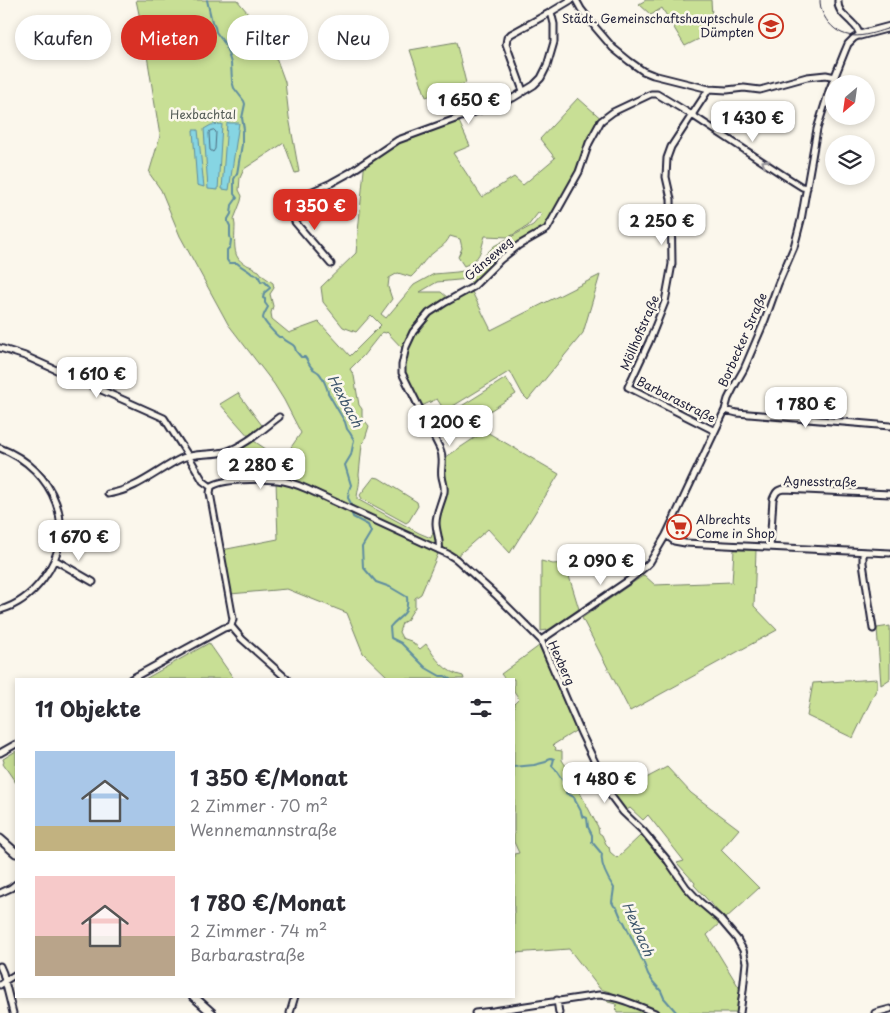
<!DOCTYPE html>
<html lang="de">
<meta charset="utf-8">
<style>
body{margin:0;font-family:"Playpen Sans",sans-serif;background:#f2f2f3;color:#2b2b33;height:100vh;display:flex;flex-direction:column;font-size:19px;white-space:nowrap}
*{box-sizing:border-box;margin:0}
p{font-size:16px;color:#7c7c81}
.icon{flex:none;width:28px;height:28px;fill:none;stroke:currentColor;stroke-width:2;stroke-linecap:round;stroke-linejoin:round}
.map{position:relative;flex:1;overflow:hidden}
.side{position:absolute;left:15px;top:678px;width:500px;height:320px;display:flex;flex-direction:column;background:#fff;border-radius:0px;box-shadow:0 2px 8px #0003}
.side>*{flex:none}
.top-card{position:absolute;left:15px;top:15px;width:500px;height:45px;display:flex;gap:10px}
.needle{width:32px;rotate:209deg}
.fabs{position:absolute;left:825px;top:75px;display:grid;gap:10px}
.fabs a{display:grid;place-items:center;width:50px;height:50px;border-radius:50%;background:#fff;box-shadow:0 2px 8px #0003;font-size:25px}
.price{position:absolute;translate:-50% -42px;padding:0 11px;border-radius:10px;background:#fff;color:#222;font-size:16px;line-height:32px;filter:drop-shadow(0 1px 2px #0008)}
.price::after{content:'';position:absolute;left:50%;top:30px;width:15px;height:11px;margin-left:-8px;background:inherit;clip-path:polygon(0 0,100% 0,50% 100%)}
.price.active{background:#d93025;color:#fff}
ul{padding:0;list-style:none}
li{display:flex;align-items:center;gap:15px;height:125px;padding:0 20px}
li span{display:grid;place-items:center;flex:none;width:140px;height:100px;border-radius:0px;color:#555}
li>.icon{margin-inline-start:auto}
span .icon{width:60px;height:60px;fill:#fffc;stroke-width:1}
li b{font-size:21px}
h2{display:flex;justify-content:space-between;align-items:center;height:60px;padding:0 20px;font-size:21px}
.tag{padding:0 18px;border-radius:22px;background:#fff;box-shadow:0 2px 8px #0003;font-size:18px;line-height:45px}
.tag.active{background:#d93025;color:#fff}
.map>svg:first-child{display:block}
</style>
<div class="map">
<svg width="890" height="1013" viewBox="0 0 890 1013">
<rect width="100%" height="100%" fill="#fbf7ec"/>
<filter id="ink" filterUnits="userSpaceOnUse"><feTurbulence type="fractalNoise" baseFrequency=".02" numOctaves="2"/><feDisplacementMap in="SourceGraphic" scale="10" xChannelSelector="R" yChannelSelector="G"/><feConvolveMatrix kernelMatrix="1 2 1 2 8 2 1 2 1" color-interpolation-filters="sRGB"/></filter>
<g filter="url(#ink)">
<path fill="#c8df95" stroke="#758068" fill-rule="evenodd" d="M136 0H237L258 25 268 40 273 49 285 82 289 117 299 172 295 173 284 143 244 169 240 178 239 190 242 196 241 201 234 219 235 225C235 233 233 252 238 258 241 263 247 265 252 267 254 268 256 270 259 271L263 276 273 283 274 288 270 294 273 306 271 313 272 319 289 333 319 322 350 356 381 325 371 315 356 332 343 327 323 302 321 287 356 253 365 159 400 136 457 117 470 146 453 153 482 197 514 177 523 185 555 158 540 139 578 98 604 121 556 218 552 217 546 226 543 227 535 235 511 249 473 286 469 279 437 282 420 292H441L448 298 469 286 491 330 600 275 583 333 528 400 523 395 510 371 445 411 437 399 415 409 403 379V349L387 332 386 333 382 332 363 356 350 369 354 376 359 405 362 409V417L369 426 364 442 362 444 359 475C361 482 357 491 357 499L419 533 431 538 446 493V457L485 431 559 474 510 553 488 529 455 558 441 545 438 554 421 594 415 598V607L407 620 402 623 399 632 402 638 411 641 420 649 426 644C436 659 444 672 463 676L464 679H390L363 653 347 613 287 589 230 594 222 550 278 539 276 481 237 480V471L231 451 251 439 282 460 301 433 284 400 274 384 228 324 180 236 161 190 149 173 160 136 144 37ZM538 213 542 214 540 217 533 225 494 246 478 262 469 270 457 272 434 274 414 285 386 318 381 314 392 299 388 287 389 278 398 273 411 277C419 270 424 259 433 253 442 245 444 247 450 236L460 239 462 248 458 257 464 266C481 259 480 252 485 236L509 237 528 226Z
M646 0H711L713 32 685 46 662 8 651 15 639 4Z
M456 42 466 83 426 97 410 50Z
M506 378 516 394 471 423 460 407Z
M238 393 264 428 250 438 220 404Z
M374 477 379 478 417 502 418 506 409 521 406 523 362 499 360 495Z
M734 550H756L754 606 777 630 630 711 582 618 644 575 655 585 731 582 732 583Z
M541 561 553 564 565 563 579 609 548 630 541 631Z
M890 626V679L881 685 877 628Z
M209 643 234 679H145Z
M539 646 577 730 553 745 556 748 555 750 562 751V760L576 782 577 787 598 827 599 833 602 835 606 844 609 847 610 852 617 858 641 835 672 872 685 890 706 910 721 922 707 935 740 989 737 1013H661L610 992 600 989 569 949 514 953V854L519 853 514 842V704L519 699 514 691V679H505L501 674Z
M877 679V688L853 738 807 716 813 683Z
M16 751V783L3 764 4 762 3 759Z
M667 767 691 793 739 829 721 850 759 888 725 919 694 885 695 883 677 863 684 861 648 815 643 820 630 808 625 811 614 795Z
M605 997 622 1001 652 1013H617L616 1004 608 1002Z"/>
<path fill="#86d5e3" stroke="#5e8da0" d="M227 123H239L229 190 222 189Z
M222 124 218 190 208 189 204 129 211 125Z
M193 130H198L204 187 197 185Z"/>
<g fill="none" stroke-linecap="round" stroke-linejoin="round">
<path stroke="#4a6a7e" stroke-width="1" d="M214 130 216 132 215 149 213 152 210 150 209 133 210 131Z"/>
<path stroke="#5e8da0" stroke-width="2" d="M207 0 212 22 215 27 216 32 225 44 231 63 232 81 234 88 244 101 245 104 242 118 244 129 242 131V144L237 174 234 179V194L237 198 232 205 231 214 228 219V222L230 226V236L231 240 230 247 227 250V260L229 263H237C242 268 249 270 252 274L258 275 261 282 264 281 269 286 270 288 264 293 263 298 265 299V303L268 307C267 309 263 315 263 318 264 322 275 334 279 337H282C287 344 295 342 296 351L301 357H305C308 361 309 365 312 368 314 370 317 371 319 373 322 376 328 389 328 393L345 422 347 429 350 433 354 440 351 455 345 465 351 485 349 490 348 498 353 507 352 514 353 517 368 525 371 532 362 547 363 567 376 582 390 587 407 597C409 617 399 615 390 627L391 638 401 643 426 668 440 676H445L450 679
M514 767 534 765 546 762 548 759 551 758 554 759 552 766 555 769 563 781H568L570 785 566 793 574 797C576 806 581 806 582 816L587 818 588 827 592 835V842L602 854C600 865 608 879 614 888L612 902 614 906 617 908 622 920 624 922 643 961 648 974 653 982 661 991 664 998 677 1013"/>
<defs>
<path id="street" d="M576 0 581 9 595 27 613 48 629 61 643 71 653 75 709 89 727 90 744 88 760 90 807 77 826 75 835 77
M709 89 671 147 667 158 666 177 671 199 672 264 665 302 649 342 628 387 715 431
M523 91 506 44 507 38 511 34 551 12
M331 264 295 222 294 217 299 197 331 183 349 173 398 140 513 98 534 85 541 78 547 66 554 42V24L551 12 571 0
M0 348 25 356 164 418 189 457 203 481 211 487
M725 410 737 413 890 426
M0 448C55 469 80 530 43 579 32 594 18 605 0 610
M211 487C221 478 263 479 277 480 287 481 298 485 307 489L448 554 456 559 497 596 541 640 581 733 611 796 623 812 643 831 668 861 686 887 700 902 720 919 737 939 743 950 746 962 743 991 740 1013
M211 487 210 493 233 619 231 626 242 639 287 679
M108 494C136 490 156 471 180 459 191 453 212 455 225 452 245 446 263 429 279 417
M666 535 674 541 685 543 890 553
M770 547 773 499C776 492 777 490 784 489L890 494
M439 550C441 541 436 532 436 523 436 512 442 502 444 492 445 486 443 482 442 477 440 468 445 460 440 449L402 373V365L406 347 413 332 429 313 446 302 473 287 500 260 519 245 547 229 579 172 589 143 601 121 613 112 651 94H657L692 115 783 175 802 187 807 188
M863 552V563L873 629
M55 560 93 582
M541 640 629 580 645 567 650 562 666 535 725 410 728 399 736 383 744 369 765 320 778 284 794 247 801 220 817 129 829 91 845 51 848 44 854 38 860 35C858 31 857 27 853 24 846 16 837 12 838 0
M131 679 224 628 231 626
M0 753 16 744
M0 893 11 888 16 884
M0 966 3 973 13 1013
M0 985 5 981 16 974
M557 1000 559 1013
M290 1013 295 996
M475 1013 493 1011 599 995C619 997 636 1005 655 1013
M875 1013 890 1009"/>
<path id="secondary" d="M860 35 890 27
M0 839 16 853
M193 996 212 1013"/>
</defs>
<use href="#street" stroke="#22223b" stroke-width="9"/>
<use href="#secondary" stroke="#22223b" stroke-width="11"/>
<use href="#street" stroke="#fbf7ec" stroke-width="5"/>
<use href="#secondary" stroke="#fbf7ec" stroke-width="7"/>
<path stroke="#22223b" stroke-width="1" d="M820 0C820 9 823 15 828 22 846 44 867 35 890 28"/>
</g>
<defs><path id="oneway-chevron" d="M-2-3.5L2.5 0L-2 3.5" fill="none" stroke-width="1.6" stroke-linecap="round" stroke-linejoin="round" transform="scale(1.25)"/></defs>
<use stroke="#99979c" href="#oneway-chevron" transform="translate(765 163) rotate(-147)"/>
</g>
<defs>
<symbol id="school-ring" viewBox="-11 -11 22 22"><circle r="9.5" fill="#fbf7ec" stroke="#c8321e" stroke-width="1.5"/><path d="M0-5L7-2L0 1L-7-2ZM-4 1L0 2.5L4 1V4Q0 6-4 4Z" fill="#c8321e"/></symbol>
<symbol id="supermarket-ring" viewBox="-11 -11 22 22"><circle r="9.5" fill="#fbf7ec" stroke="#c8321e" stroke-width="1.5"/><path d="M-6-5.5h2.5l.6 2H6L4.5 2H-2.5L-4.4-4H-6ZM-1.5 3.2a1.3 1.3 0 1 0 .1 0ZM3 3.2a1.3 1.3 0 1 0 .1 0Z" fill="#c8321e"/></symbol>
</defs>
<g fill-rule="evenodd">
<use href="#school-ring" x="757" y="12" width="28" height="28"/>
<use href="#supermarket-ring" x="665" y="513" width="28" height="28"/>
</g>
<g text-anchor="middle" stroke-width="5" stroke-linejoin="round" paint-order="stroke">
<g font-size="12" fill="#22223b" stroke="#fbf7ec" text-anchor="end">
<text x="754" y="23">Städt. Gemeinschaftshauptschule<tspan x="754" dy="14">Dümpten</tspan></text>
<text x="696" y="524" text-anchor="start">Albrechts<tspan x="696" dy="14">Come in Shop</tspan></text>
</g>
<g font-size="12" fill="#545b56" stroke="#fbf7ec">
<text x="203" y="119">Hexbachtal</text>
</g>
<g font-size="12" fill="#22223b" stroke="#fbf7ec">
<text transform="translate(489 259) rotate(-41)" y="4">Gänseweg</text>
<text transform="translate(640 333) rotate(-67)" y="4">Möllhofstraße</text>
<text transform="translate(743 340) rotate(-66)" y="4">Borbecker Straße</text>
<text transform="translate(676 400) rotate(27)" y="4">Barbarastraße</text>
<text transform="translate(820 482) rotate(1)" y="4">Agnesstraße</text>
<text transform="translate(561 663) rotate(66)" y="4">Hexberg</text>
</g>
<g font-size="14" font-style="italic" fill="#40586d" stroke="#fbf7ec">
<text transform="translate(345 401) rotate(62)" y="5">Hexbach</text>
<text transform="translate(638 929) rotate(66)" y="5">Hexbach</text>
</g>
</g>
</svg>
<div class="fabs">
<a><svg class="needle" viewBox="-14 -14 28 28"><path d="M0-13l5 13h-10z" fill="#e53935"/><path d="M0 13l5-13h-10z" fill="#7c7c81"/></svg></a>
<a><svg class="icon" aria-label="layers" viewBox="0 0 24 24"><path d="M12 4l9 5-9 5-9-5zM3 14l9 5 9-5"/></svg></a>
</div>
<b class="price" style="left:469px;top:125px">1 650 €</b>
<b class="price" style="left:753px;top:143px">1 430 €</b>
<b class="price active" style="left:315px;top:231px">1 350 €</b>
<b class="price" style="left:662px;top:246px">2 250 €</b>
<b class="price" style="left:97px;top:399px">1 610 €</b>
<b class="price" style="left:806px;top:429px">1 780 €</b>
<b class="price" style="left:450px;top:447px">1 200 €</b>
<b class="price" style="left:261px;top:490px">2 280 €</b>
<b class="price" style="left:79px;top:562px">1 670 €</b>
<b class="price" style="left:601px;top:586px">2 090 €</b>
<b class="price" style="left:605px;top:804px">1 480 €</b>
<div class="top-card">
<a class="tag">Kaufen</a>
<a class="tag active">Mieten</a>
<a class="tag">Filter</a>
<a class="tag">Neu</a>
</div>
<section class="side">
<h2>11 Objekte<svg class="icon" aria-label="filters" viewBox="0 0 24 24"><path d="M4 7h16M4 17h16"/><circle cx="9" cy="7" r="2"/><circle cx="15" cy="17" r="2"/></svg></h2>
<ul>
<li><span style="background:linear-gradient(#a9c7e8 75%,#c2b280 0)"><svg class="icon" aria-label="home" viewBox="0 0 24 24"><path d="M3 11l9-7 9 7M6 9v11h12V9"/></svg></span><div><b>1 350 €/Monat</b><p>2 Zimmer · 70 m²</p><p>Wennemannstraße</p></div></li>
<li><span style="background:linear-gradient(#f6c9c9 60%,#b9a48a 0)"><svg class="icon" aria-label="home" viewBox="0 0 24 24"><path d="M3 11l9-7 9 7M6 9v11h12V9"/></svg></span><div><b>1 780 €/Monat</b><p>2 Zimmer · 74 m²</p><p>Barbarastraße</p></div></li>
</ul>
</section>
</div>
